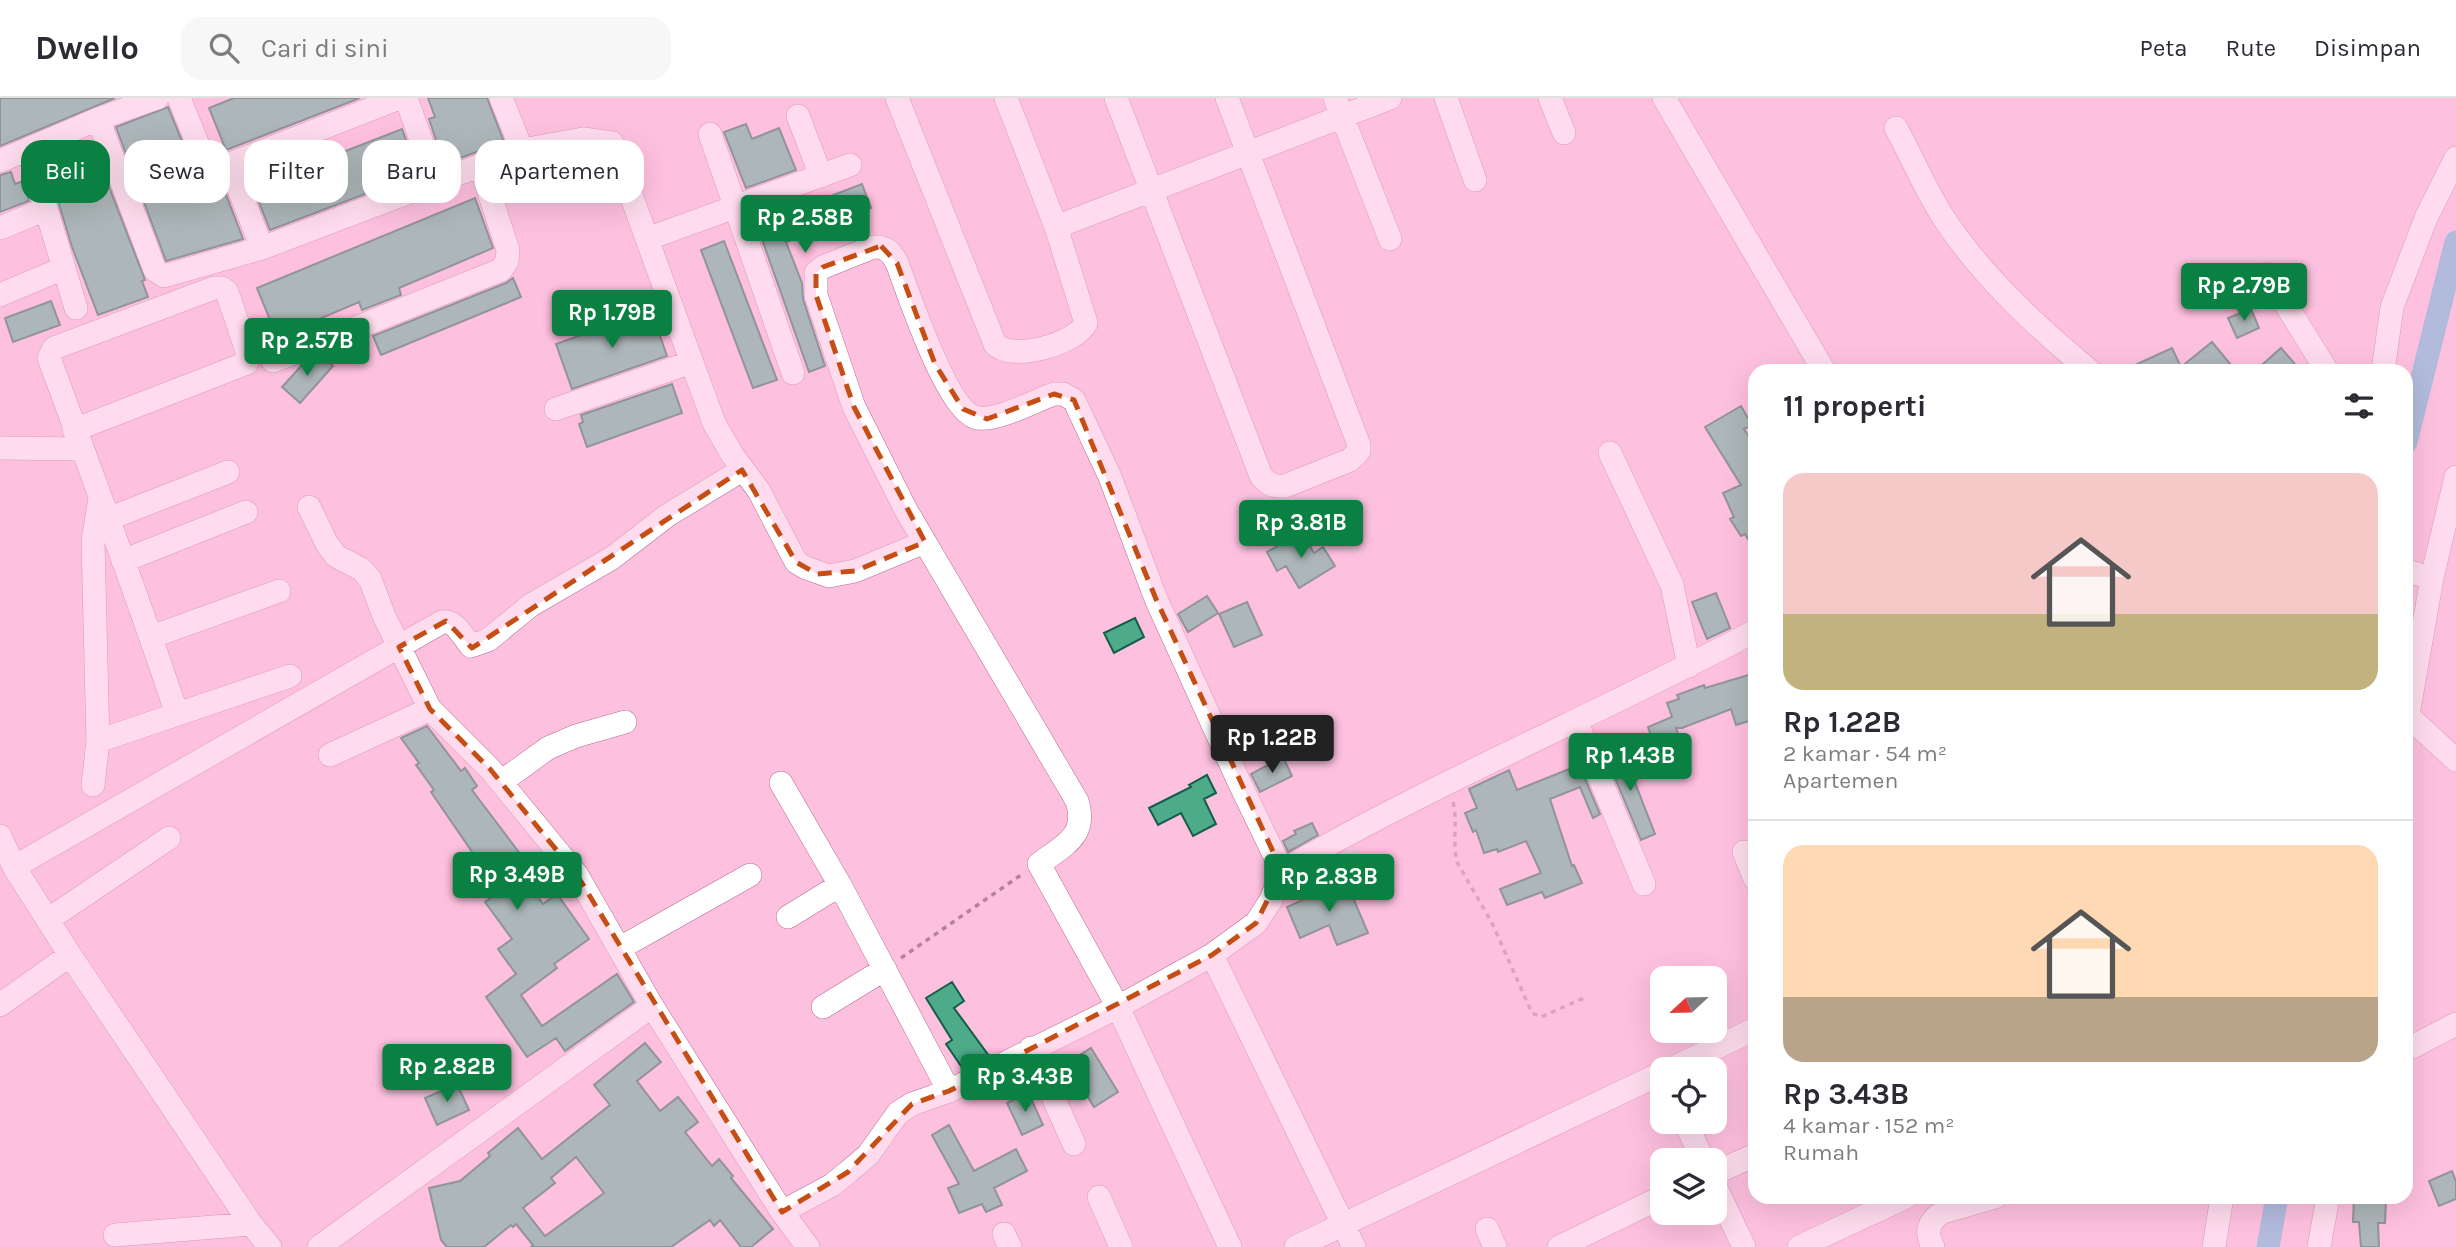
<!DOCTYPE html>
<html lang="id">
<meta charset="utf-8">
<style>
body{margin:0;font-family:Karla,sans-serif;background:#f7f7f7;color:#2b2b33;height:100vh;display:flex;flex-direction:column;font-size:26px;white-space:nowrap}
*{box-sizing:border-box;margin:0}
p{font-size:23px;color:#7c7c81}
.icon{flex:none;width:38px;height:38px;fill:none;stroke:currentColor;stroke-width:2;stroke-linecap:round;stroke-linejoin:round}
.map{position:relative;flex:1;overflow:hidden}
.details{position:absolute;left:1748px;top:266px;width:665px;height:840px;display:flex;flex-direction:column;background:#fff;border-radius:21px;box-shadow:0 7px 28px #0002}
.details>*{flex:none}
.guide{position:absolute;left:21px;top:42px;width:665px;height:63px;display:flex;gap:14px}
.needle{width:46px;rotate:248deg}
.controls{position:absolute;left:1650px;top:868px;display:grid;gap:14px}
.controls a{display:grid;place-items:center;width:77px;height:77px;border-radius:14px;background:#fff;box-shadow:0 7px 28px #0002;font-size:35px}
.price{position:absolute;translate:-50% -60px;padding:0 16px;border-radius:7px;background:#0b8043;color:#fff;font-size:23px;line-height:46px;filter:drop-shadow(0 2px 4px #0008)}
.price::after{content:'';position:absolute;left:50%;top:42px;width:21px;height:16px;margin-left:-10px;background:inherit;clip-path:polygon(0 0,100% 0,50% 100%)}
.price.current{background:#222;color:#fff}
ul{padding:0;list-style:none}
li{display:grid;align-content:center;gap:14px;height:371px;padding:0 35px}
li+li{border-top:2px solid #e1e1e2}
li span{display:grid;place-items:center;height:217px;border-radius:21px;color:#555}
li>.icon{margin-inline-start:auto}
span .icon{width:126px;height:126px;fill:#fffc;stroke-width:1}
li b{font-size:30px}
h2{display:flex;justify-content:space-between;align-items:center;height:84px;padding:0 35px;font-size:30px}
.pill{padding:0 24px;border-radius:21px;background:#fff;box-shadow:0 7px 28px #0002;font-size:24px;line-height:63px}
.pill.current{background:#0b8043;color:#fff}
header{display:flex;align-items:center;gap:42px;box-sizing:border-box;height:98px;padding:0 35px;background:#fff;border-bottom:2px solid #e1e1e2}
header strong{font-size:33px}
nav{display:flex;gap:38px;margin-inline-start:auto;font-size:24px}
.search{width:490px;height:63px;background:#f7f7f7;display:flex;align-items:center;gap:18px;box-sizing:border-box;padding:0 24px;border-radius:21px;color:#7c7c81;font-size:26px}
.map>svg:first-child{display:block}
</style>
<header>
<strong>Dwello</strong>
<div class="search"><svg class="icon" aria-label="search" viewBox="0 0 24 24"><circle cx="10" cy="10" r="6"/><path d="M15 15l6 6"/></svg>Cari di sini</div>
<nav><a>Peta</a><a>Rute</a><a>Disimpan</a></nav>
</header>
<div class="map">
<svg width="2456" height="1149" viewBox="0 0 2456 1149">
<rect width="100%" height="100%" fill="#fec0df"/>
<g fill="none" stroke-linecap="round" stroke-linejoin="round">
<path stroke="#5ab5db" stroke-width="23" d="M2406 344 2456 144
M2268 1149 2277 1099"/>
</g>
<path fill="#4dab8a" stroke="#125e48" stroke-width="2" fill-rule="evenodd" d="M0 0H115L0 48Z
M234 0H360L226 52 209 10Z
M428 0H487L504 44 444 66 429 21 435 19Z
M168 9 206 102 225 94 243 141 166 163 116 29Z
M746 26 752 41 779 30 796 72 746 90 724 34Z
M402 31 418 76 270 132 253 89Z
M96 55 145 182 142 183 148 199 98 217 72 149 49 73Z
M11 74 15 86 23 83 29 103 0 114V77Z
M862 86 871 110 786 144 802 185 803 201 825 268 809 274 758 130 785 120 780 107 806 98 810 106Z
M475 100 493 150 399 190 401 197 362 212 359 204 277 239 257 190Z
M724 143 777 282 753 290 701 152Z
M513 180 521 199 381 257 373 238 506 185Z
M51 203 60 227 13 244 5 220Z
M2251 211 2259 230 2237 240 2228 220Z
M651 212 667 258 572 291 556 246Z
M2212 244 2236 273H2122L2172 250 2181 269Z
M2281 250 2301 273H2255Z
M322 258 333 268 300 305 282 289 302 267Z
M672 286 682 315 587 349 579 326 583 324 581 317Z
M1741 308 1752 327 1744 331 1755 348V453L1745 436 1741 438 1730 421 1734 419 1723 395 1741 387 1705 329Z
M1302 434 1314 455 1323 449 1335 468 1299 490 1286 468 1277 473 1267 454Z
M1716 495 1730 530 1707 541 1692 504Z
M1207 498 1218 515 1188 534 1178 516Z
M1247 504 1262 537 1234 549 1219 516Z
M1135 520 1144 539 1114 555 1104 535Z
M1755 575V602L1750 603 1755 621 1736 627 1731 611 1682 630H1676L1684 652 1659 660 1648 629 1672 619 1667 605 1679 601 1677 597 1704 587 1705 590Z
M427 628 461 673 465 670 477 688 472 692 530 769 521 775 543 806 557 796 589 841 554 866 557 870 521 897 542 928 617 876 634 904 565 953 556 940 527 959 486 899 516 876 498 851 512 841 485 804 497 796 479 769 481 767 431 694 434 692 416 667 419 665 401 640Z
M1621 649 1655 736 1641 742 1605 656Z
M1283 659 1292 678 1260 694 1251 676Z
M1579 667 1600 716 1593 720 1580 689 1550 701 1572 768 1574 767 1582 785 1545 800 1542 794 1507 807 1500 791 1541 775 1526 743 1498 754 1497 751 1484 755 1476 732 1473 734 1465 715 1477 710 1469 691 1509 672 1517 692Z
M1207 677 1216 695 1204 701 1216 726 1193 738 1181 715 1158 727 1149 710 1191 689 1189 687Z
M1312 725 1318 737 1288 754 1283 743 1296 736 1294 733Z
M1345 781 1368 835 1337 847 1329 827 1300 840 1287 809 1325 792 1324 790Z
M952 884 964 903 954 910 989 958 963 971 946 946 952 942 926 900Z
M645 945 661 964 637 983 660 1013 678 999 698 1024 685 1034 712 1068 719 1061 733 1078 731 1080 773 1131 751 1149H741L720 1122 714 1128 710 1122 671 1149H531L533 1147 516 1126 513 1129 511 1127 484 1149H447L441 1142 429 1090 460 1083 490 1058 488 1055 518 1030 542 1061 610 1007 594 987ZM576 1059 604 1095 545 1138 523 1110 555 1085 551 1080Z
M1091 950 1118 994 1094 1009 1067 965Z
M457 986 469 1012 437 1027 425 1000Z
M1028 994 1043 1027 1022 1037 1007 1005Z
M949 1027 974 1073 1016 1051 1027 1073 994 1090 1002 1107 986 1114 982 1106 959 1115 948 1090 959 1086 932 1037Z
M2452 1073 2456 1084V1101L2439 1108 2429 1083Z
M2354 1099H2386L2385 1125H2378L2379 1149H2361L2359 1124H2353Z"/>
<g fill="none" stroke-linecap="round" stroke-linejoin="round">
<defs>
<path id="minor" d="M157 0 98 21 155 172 164 178 262 150 436 84
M179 0 207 69 217 71 399 0
M406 0 436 84 522 52
M501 0 522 52 583 41 612 45 714 325 733 358 759 393 796 464 806 470 829 478 855 473 925 444
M897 0 995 246C1012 264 1076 246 1086 225L1056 129 1006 0
M1116 0 1261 378C1269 387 1274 389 1285 388L1350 362 1359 353V347L1227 0
M1335 0 1390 141
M1446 0 1475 82
M1550 0 1564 35
M1664 0 1824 273
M798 18 821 78
M1896 30C1913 61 1927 96 1947 125 1985 181 2038 230 2090 273
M710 36 793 275
M28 51 76 210
M0 63 98 21
M229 66 262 150
M1056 129 1390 0
M0 130 46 111
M647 141 850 67
M2267 176 2327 273
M0 197 64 170
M273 263 501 172 507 163 508 152 480 67
M2383 273 2392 209 2426 120 2456 60
M556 311 692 264
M74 332 247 265 249 259 227 194 222 190H214L54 250 49 260C93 378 137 497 177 616
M0 350 81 351
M1610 355 1672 487 1689 568
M309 409 327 446 336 458 361 471 370 481 384 518 430 611 490 671 577 777 652 908 782 1114 808 1149
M108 421 228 374
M123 463 246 414
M2406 473 2432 480
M151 539 279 493
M2408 618 2456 662
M1576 623 1644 786
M2406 628 2432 480 2456 379
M98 643 290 578
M330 657 430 611
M501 684 548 650 576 638 625 624
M781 685 840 787 949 993
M93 687 98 643 93 443 100 400
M0 738 14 769 70 857
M1744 754 1755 781
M14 769 442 524C456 522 462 538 471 548L488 542 531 507 612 460 668 417 742 372
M788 819 840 787
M49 821 169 740
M620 850 750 777
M1212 857 1354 1149
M0 907 70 857 251 1126 270 1149
M823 909 885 871
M2406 949H2412L2456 926
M1031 950 1074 1046
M1671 971 1755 931
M1685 1024 1703 1062
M1715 1075 1755 1057
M1715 1088 1744 1149
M1099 1099 1121 1149
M782 1114 832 1087 848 1074 868 1057 898 1015 912 1006 949 993 1118 909 1212 857 1256 825 1271 802 1282 773C1435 684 1599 616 1755 533
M1487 1131 1495 1149
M1004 1136 1010 1149
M115 1137 251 1126
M319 1149 652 908
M1230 1149 1118 909 1039 766C1064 747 1088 738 1077 703L906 412 854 309 816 197V175L823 169 873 149C886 148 891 154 897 165 908 194 948 316 978 320 998 323 1034 303 1054 296H1063L1074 302 1110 379 1156 501 1239 684 1282 773
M1296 1149 1662 975
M1559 1149 1662 1099
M1799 1149 1906 1099
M1933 1149C1925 1134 1928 1123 1943 1114L1995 1099
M2214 1149 2222 1099
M2319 1149 2328 1099"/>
</defs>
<use href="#minor" stroke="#b36c92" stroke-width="24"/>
<path stroke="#b3829b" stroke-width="3.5" stroke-dasharray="5 5" stroke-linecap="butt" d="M1453 704C1458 724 1452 744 1457 764L1492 825 1532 915 1541 919 1584 900
M901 860 1021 777"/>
<use href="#minor" stroke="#fff" stroke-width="23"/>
</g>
<path d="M0 0H2456V1149H0ZM881 148 897 165 935 266 963 311 987 321 1054 296 1074 302 1156 501 1282 773 1256 825 1212 857 949 993 912 1006 848 1074 782 1114 577 777 490 671 430 611 399 549 446 523 472 550 742 372 796 464 817 476 855 473 925 444 854 309 816 197V175L823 169Z" fill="#fec0df" fill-opacity=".55" fill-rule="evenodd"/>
<path fill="none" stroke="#c64e14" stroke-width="5" stroke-dasharray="14 9" stroke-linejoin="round" d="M881 148 897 165 935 266 963 311 987 321 1054 296 1074 302 1156 501 1282 773 1256 825 1212 857 949 993 912 1006 848 1074 782 1114 577 777 490 671 430 611 399 549 446 523 472 550 742 372 796 464 817 476 855 473 925 444 854 309 816 197V175L823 169Z"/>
</svg>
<div class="controls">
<a><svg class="needle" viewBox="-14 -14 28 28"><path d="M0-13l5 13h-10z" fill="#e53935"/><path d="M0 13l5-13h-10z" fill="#7c7c81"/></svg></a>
<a><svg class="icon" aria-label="locate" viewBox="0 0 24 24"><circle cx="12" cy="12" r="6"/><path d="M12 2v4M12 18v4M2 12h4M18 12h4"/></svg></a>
<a><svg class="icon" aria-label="layers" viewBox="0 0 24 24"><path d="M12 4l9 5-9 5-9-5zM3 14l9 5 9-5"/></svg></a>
</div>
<b class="price" style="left:805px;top:157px">Rp 2.58B</b>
<b class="price" style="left:2244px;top:225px">Rp 2.79B</b>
<b class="price" style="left:612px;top:252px">Rp 1.79B</b>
<b class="price" style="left:307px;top:280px">Rp 2.57B</b>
<b class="price" style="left:1301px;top:462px">Rp 3.81B</b>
<b class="price current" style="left:1272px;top:677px">Rp 1.22B</b>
<b class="price" style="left:1630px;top:695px">Rp 1.43B</b>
<b class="price" style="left:517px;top:814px">Rp 3.49B</b>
<b class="price" style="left:1329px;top:816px">Rp 2.83B</b>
<b class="price" style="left:447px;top:1006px">Rp 2.82B</b>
<b class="price" style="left:1025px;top:1016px">Rp 3.43B</b>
<div class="guide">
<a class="pill current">Beli</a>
<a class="pill">Sewa</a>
<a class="pill">Filter</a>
<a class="pill">Baru</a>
<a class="pill">Apartemen</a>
</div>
<section class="details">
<h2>11 properti<svg class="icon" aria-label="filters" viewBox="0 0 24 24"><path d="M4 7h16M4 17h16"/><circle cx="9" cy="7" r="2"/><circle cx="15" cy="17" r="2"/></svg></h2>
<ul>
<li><span style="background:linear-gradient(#f6c9c9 65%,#c2b280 0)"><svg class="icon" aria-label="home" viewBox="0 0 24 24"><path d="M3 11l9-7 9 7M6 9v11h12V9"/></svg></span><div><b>Rp 1.22B</b><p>2 kamar · 54 m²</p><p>Apartemen</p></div></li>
<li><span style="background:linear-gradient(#ffd9b3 70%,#b9a48a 0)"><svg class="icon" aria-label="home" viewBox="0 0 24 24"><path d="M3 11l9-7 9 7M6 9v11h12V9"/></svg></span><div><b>Rp 3.43B</b><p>4 kamar · 152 m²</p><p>Rumah</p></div></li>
</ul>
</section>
</div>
